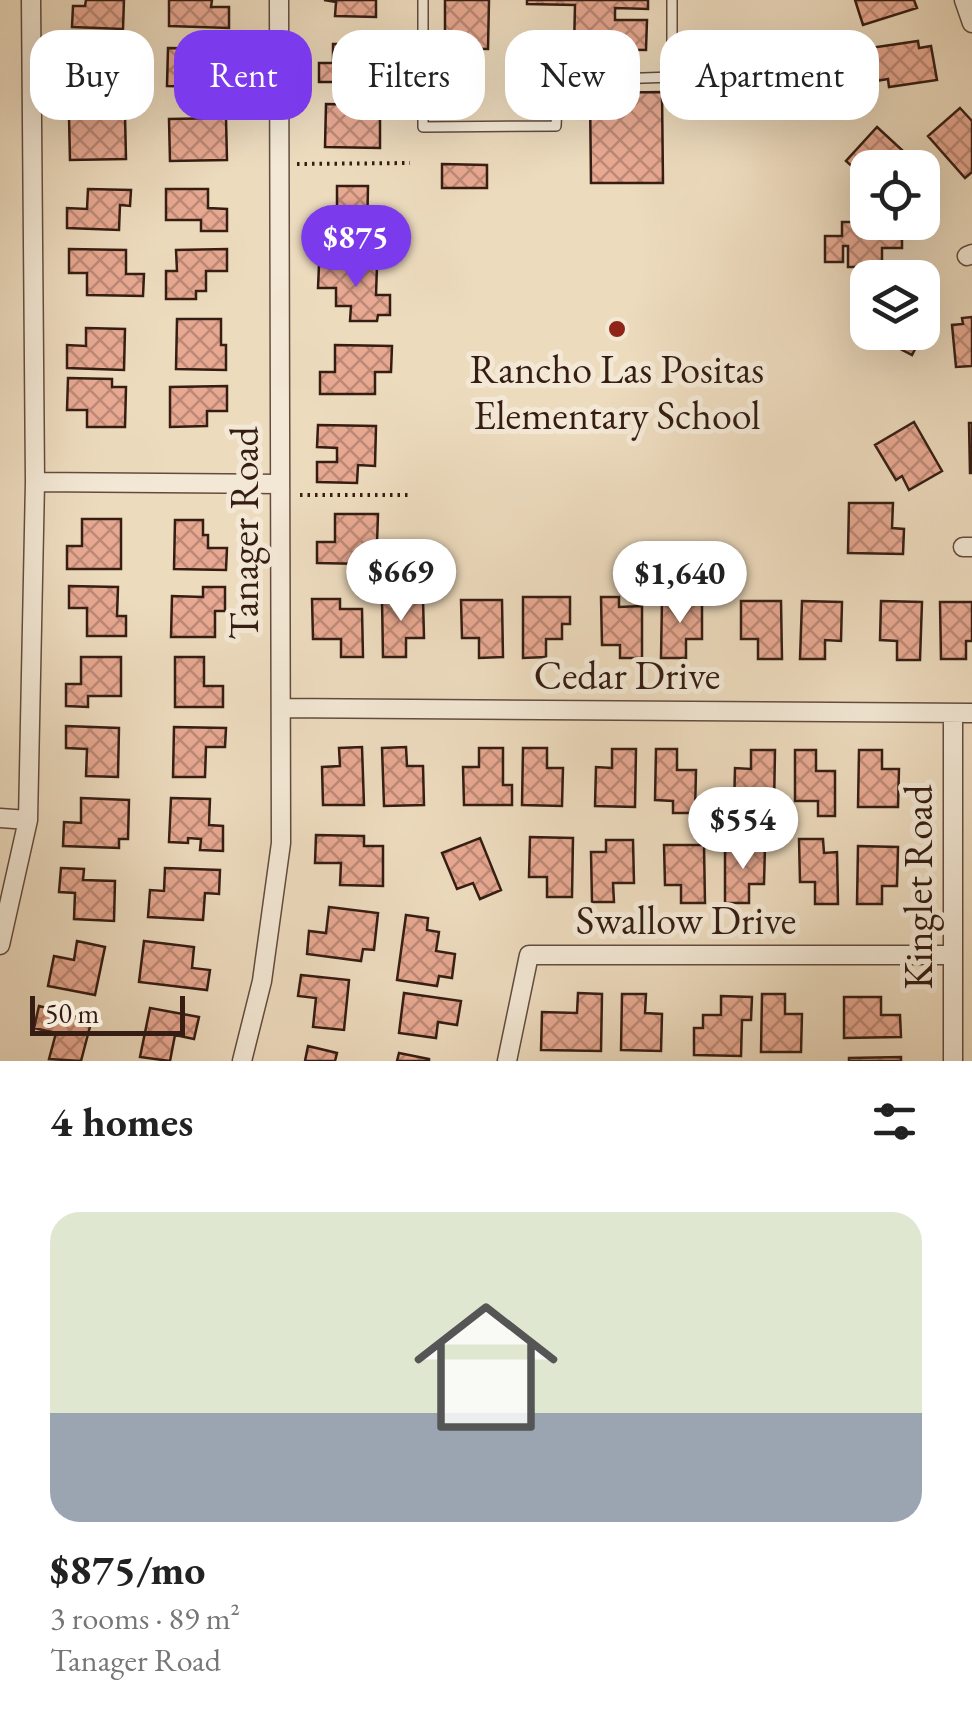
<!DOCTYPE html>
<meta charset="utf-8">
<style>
body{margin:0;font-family:"EB Garamond",serif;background:#f2f2f2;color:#222;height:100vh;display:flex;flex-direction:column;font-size:38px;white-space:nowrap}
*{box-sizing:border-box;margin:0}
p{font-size:32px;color:#767676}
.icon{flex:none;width:55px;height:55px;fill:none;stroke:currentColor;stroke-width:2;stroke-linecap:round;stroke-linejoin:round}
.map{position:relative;height:1061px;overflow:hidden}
.drawer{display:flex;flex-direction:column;background:#fff;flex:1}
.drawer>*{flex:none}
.banner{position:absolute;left:30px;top:30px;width:912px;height:90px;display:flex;gap:20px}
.tools{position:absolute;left:850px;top:150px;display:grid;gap:20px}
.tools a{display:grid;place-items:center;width:90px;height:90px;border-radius:20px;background:#fff;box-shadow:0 10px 40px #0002;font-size:50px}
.scale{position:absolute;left:30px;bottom:25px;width:155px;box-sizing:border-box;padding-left:10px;border:5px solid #351d13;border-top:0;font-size:28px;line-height:35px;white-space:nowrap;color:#351d13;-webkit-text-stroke:8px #f3e8d5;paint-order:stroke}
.price{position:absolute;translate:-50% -85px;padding:0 22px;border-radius:35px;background:#fff;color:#222;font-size:32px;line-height:65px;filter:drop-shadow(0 2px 5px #0008)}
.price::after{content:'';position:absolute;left:50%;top:60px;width:30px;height:22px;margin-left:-15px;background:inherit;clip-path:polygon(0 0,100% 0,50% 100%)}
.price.on{background:#7c3aed;color:#fff}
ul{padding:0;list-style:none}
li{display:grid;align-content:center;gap:20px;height:530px;padding:0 50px}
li+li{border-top:2px solid #e0e0e0}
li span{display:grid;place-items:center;height:310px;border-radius:30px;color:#555}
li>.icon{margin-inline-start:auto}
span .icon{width:180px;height:180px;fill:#fffc;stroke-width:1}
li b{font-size:42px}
h2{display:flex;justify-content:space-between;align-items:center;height:120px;padding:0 50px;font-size:42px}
.pill{padding:0 35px;border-radius:30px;background:#fff;box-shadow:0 10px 40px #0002;font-size:35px;line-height:90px}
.pill.on{background:#7c3aed;color:#fff}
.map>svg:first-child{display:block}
</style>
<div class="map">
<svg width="972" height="1061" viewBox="0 0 972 1061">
<defs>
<pattern id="building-cross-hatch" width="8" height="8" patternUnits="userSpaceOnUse" patternTransform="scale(2.5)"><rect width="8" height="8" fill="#e8a992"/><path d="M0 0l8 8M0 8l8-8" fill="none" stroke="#bd8976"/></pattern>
</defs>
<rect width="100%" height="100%" fill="#eddbbe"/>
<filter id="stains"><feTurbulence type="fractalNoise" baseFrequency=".002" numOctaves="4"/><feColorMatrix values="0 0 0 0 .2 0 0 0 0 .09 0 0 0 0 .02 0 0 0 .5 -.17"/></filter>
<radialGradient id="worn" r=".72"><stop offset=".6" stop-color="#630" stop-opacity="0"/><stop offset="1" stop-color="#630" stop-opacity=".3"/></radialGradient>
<path fill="url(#building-cross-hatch)" stroke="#351d13" stroke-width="2.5" d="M86 0H124L123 29 72 27 73 6H85Z
M169 0H212L211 7H229V28L169 26Z
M324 0H376V17L335 16 336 2Z
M445 0H489L488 49 445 48Z
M527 0H648V9L615 8V20H647L646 50 574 49 575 5 527 4Z
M855 0H914L917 8 863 25Z
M918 41 919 48 931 46 937 80 889 87 888 79 876 81 870 48Z
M333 44H372L371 82H319V63H333Z
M168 48 224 49V71H212L211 87 167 86Z
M71 51 136 52V88L85 87V70H70Z
M662 92 663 183H591L590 93Z
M326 104 380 105V148L325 147Z
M960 108 972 121V172L965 178 928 136Z
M125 116 126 159 70 160 69 117Z
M226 118 227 160 170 161 169 119Z
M877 127 915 162 910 168H868V181L846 161Z
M442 164 487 165V188H442Z
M337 186H368L367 236 319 235V213H337Z
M88 189 131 190 130 206 120 205 119 230 67 228V208L87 209Z
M166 189H208V208L227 209V231H201V220H166Z
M842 222H902V248H882V267H848V246H843V262H825V236H842Z
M69 249 126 250V274H144L143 296 87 295V273H69Z
M227 249V271H206V291H196V299H166V271H177L176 250Z
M319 265 377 266 376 295H390V315H378L377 321H350L351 306H336V288H318Z
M922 301 936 308 912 355 872 334 922 332Z
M972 317V366L956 367 952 325 963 324 962 318Z
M177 319H221V345H226V370L176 369Z
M86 328 125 329 124 370 67 368V345L86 346Z
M335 345 392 346 391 372H375V394H320V372H335Z
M68 378 112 379V387H126L125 427H87V410H67Z
M227 386V411H207V426L170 427V387Z
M914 422 942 471 909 490 902 476 896 480 875 445Z
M969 423H972V473H970Z
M318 425 376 426 375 466 358 465 357 483 317 482V462H337V448L317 447Z
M849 503H893L892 528 904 529 903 554 848 553Z
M335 514H378L377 544H366L365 564 317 563V542H335Z
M82 519H121V569H67V546H82Z
M175 520H203V535H208V548H227L226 570 174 569Z
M69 586 118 587 117 616H126V636H87V608H69Z
M203 587H225V611H215V637H171L172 596 203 597Z
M523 597H570V624H562V639H546V657L523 658Z
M601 597H619V607L642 606V658H620V645H602Z
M423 598 424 638H406V657H383L382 599Z
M312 599H340V609H362L363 657H341V639H313Z
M461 600H502L503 657 479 658V638H462Z
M662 600 702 601V639H686V658H661Z
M741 601H781L782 659H758V639H741Z
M802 601 842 602 841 641 825 640V659H800Z
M881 601 922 602 920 660H897V641L880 640Z
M940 602H972V641H966V659H941Z
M81 657H121V696H88V707L66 706V684H81Z
M175 657H204V686H223V707H175Z
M66 726 119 728 118 777 86 776 87 749 66 748Z
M174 727 226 728 225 747H206L205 777H173Z
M362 747 364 805H323L322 767 340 766 339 748Z
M406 747 407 766H423L424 805 384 806 382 748Z
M479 748H503V785H512V805H464L463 767H479Z
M523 748H547V768H563L562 806 522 805Z
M612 749H636L635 807 595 806 596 767 612 768Z
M656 749H677V770H696L695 813H673V801L655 800Z
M751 750H775L774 808 734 807 735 768 751 769Z
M795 750H816V771H835V816H818V801H795Z
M859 750H882V769H899L898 807H858Z
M81 798 129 800 128 839H119V848L63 846 64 822 81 823Z
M171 798 210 799 209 825 223 826V851L200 850 201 839 188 838V843L169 842Z
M316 835 364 836V846H383V886L340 885 341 863H315Z
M530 837 573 838 572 897H547V877H529Z
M480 838 501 890 480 899 473 883 457 889 442 853Z
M799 839H823L824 853 837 852 838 904H815V882H800Z
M606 840H633L634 883H613L614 902H592L591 852H606Z
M664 845H704L705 903H681V885H665Z
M725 846H765L764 884H749V903H725Z
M858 846 898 847 897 886H882V904H857Z
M61 868 84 869 83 880 115 881 114 921 74 919 75 893 59 892Z
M165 868 220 870 219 894 205 893 203 920 148 917 150 890 164 891Z
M329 907 378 913 374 950 363 949 361 961 307 954 309 931 326 933Z
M406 915 428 918 427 930 439 932 436 951 455 954 452 978 439 976 437 986 397 980Z
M77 941 105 947 95 995 48 986 54 956 74 960Z
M144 941 194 947 192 968 210 970 207 990 139 982Z
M301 975 349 980 344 1030 313 1027 316 998 298 996Z
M404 993 461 1001 457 1025 438 1022 436 1038 399 1033Z
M578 993 602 994 601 1051 541 1050 542 1012 577 1013Z
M622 994H646L645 1013 662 1014 661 1051 621 1050Z
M762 994H785V1014H802L801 1052H761Z
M721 996 752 997 751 1020H742L741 1056 694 1055V1028H703V1015H721Z
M844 997H881V1015H900L901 1037 844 1038Z
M39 1006 92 1019 81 1061 49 1059 56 1033 34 1028Z
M150 1008 199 1017 194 1039 175 1035 170 1061 140 1057Z
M308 1046 337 1053 335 1061H305Z
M399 1053 429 1059V1061H397Z
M901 1057V1061H849V1058Z"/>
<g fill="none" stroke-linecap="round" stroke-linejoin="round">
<defs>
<path id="lane" d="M423 0V127L556 126 558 81 672 77V0"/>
<path id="street" d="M964 0 972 23
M967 256 972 254
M35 482 278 484
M963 547H972
M281 708 972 713
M953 713V1061
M0 818 28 820
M0 945 28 820 35 482 31 0
M242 1061 262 981 281 843 279 0
M507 1061 529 955H953"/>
</defs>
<use href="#lane" stroke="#634c3e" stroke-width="12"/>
<use href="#street" stroke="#634c3e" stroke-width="21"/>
<path stroke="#351d13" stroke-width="4" stroke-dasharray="2.5 5" stroke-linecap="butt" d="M297 164 410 163
M300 495H411"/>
<use href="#lane" stroke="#f3e8d5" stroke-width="9"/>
<use href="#street" stroke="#f3e8d5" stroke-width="18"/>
</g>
<circle fill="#8f2418" stroke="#f3e8d5" stroke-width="4" cx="617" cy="329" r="10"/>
<g text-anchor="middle" stroke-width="10" stroke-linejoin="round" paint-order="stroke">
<g font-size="40" fill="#351d13" stroke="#f3e8d5">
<text x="617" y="383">Rancho Las Positas<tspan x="617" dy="46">Elementary School</tspan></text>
</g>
<g font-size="40" fill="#351d13" stroke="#f3e8d5">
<text transform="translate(244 533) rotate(-90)" y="14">Tanager Road</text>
<text x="627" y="689">Cedar Drive</text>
<text transform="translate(918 887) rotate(-90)" y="14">Kinglet Road</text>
<text x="686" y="934">Swallow Drive</text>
</g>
</g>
<rect width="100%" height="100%" filter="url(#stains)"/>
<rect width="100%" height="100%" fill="url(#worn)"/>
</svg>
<div class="tools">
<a><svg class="icon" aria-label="locate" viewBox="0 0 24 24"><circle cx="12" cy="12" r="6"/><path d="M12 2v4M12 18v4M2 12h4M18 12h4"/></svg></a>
<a><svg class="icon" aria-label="layers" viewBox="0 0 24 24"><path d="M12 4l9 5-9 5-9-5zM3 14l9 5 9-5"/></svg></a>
</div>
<div class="scale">50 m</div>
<b class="price on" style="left:356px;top:290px">$875</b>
<b class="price" style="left:401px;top:624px">$669</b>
<b class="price" style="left:680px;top:626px">$1,640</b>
<b class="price" style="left:743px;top:872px">$554</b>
<div class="banner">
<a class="pill">Buy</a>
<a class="pill on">Rent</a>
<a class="pill">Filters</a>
<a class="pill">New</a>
<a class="pill">Apartment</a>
</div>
</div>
<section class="drawer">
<h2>4 homes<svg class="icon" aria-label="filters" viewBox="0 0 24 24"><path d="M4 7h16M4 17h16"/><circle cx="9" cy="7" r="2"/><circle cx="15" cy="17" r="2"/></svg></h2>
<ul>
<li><span style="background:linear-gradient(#dfe7d0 65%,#9aa5b1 0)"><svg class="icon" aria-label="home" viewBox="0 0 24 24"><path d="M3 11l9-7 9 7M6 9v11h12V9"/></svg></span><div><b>$875/mo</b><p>3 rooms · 89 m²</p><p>Tanager Road</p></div></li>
</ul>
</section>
